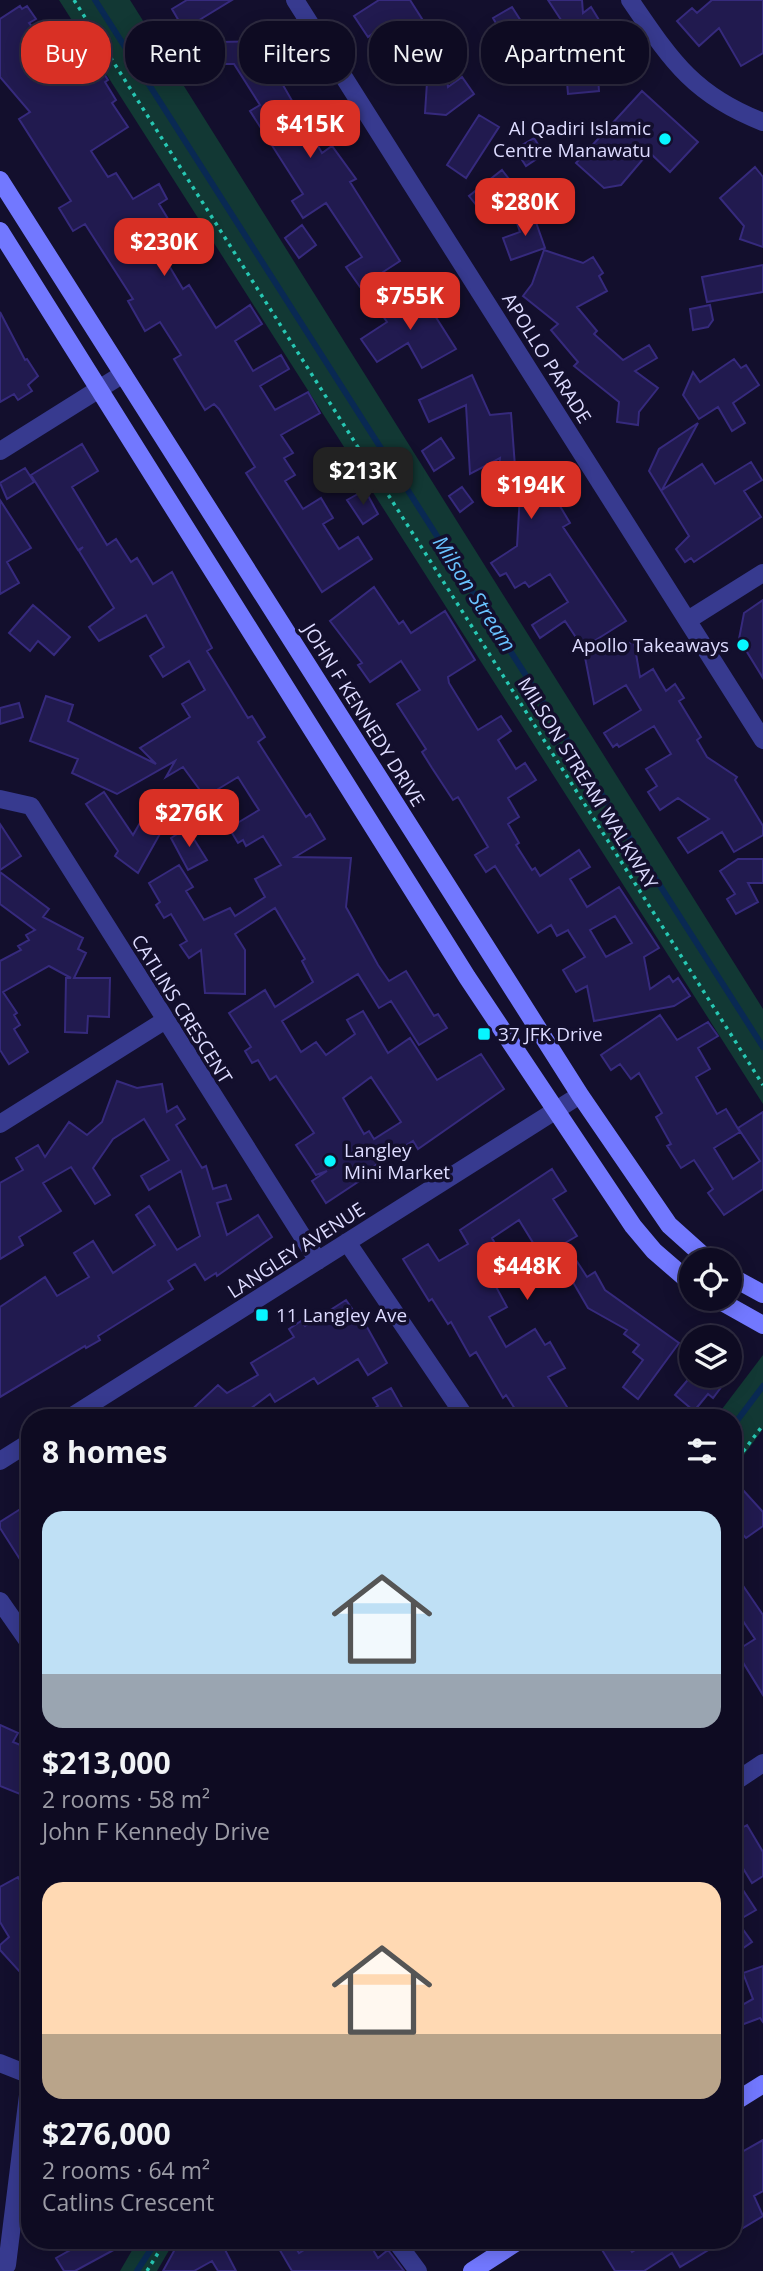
<!DOCTYPE html>
<meta charset="utf-8">
<style>
body{margin:0;font-family:"Open Sans",sans-serif;background:#1c192f;color:#f1f3f6;height:100vh;display:flex;flex-direction:column;font-size:26px;white-space:nowrap}
*{box-sizing:border-box;margin:0}
p{font-size:23px;color:#9b9ba5}
.icon{flex:none;width:38px;height:38px;fill:none;stroke:currentColor;stroke-width:2;stroke-linecap:round;stroke-linejoin:round}
.map{position:relative;flex:1;overflow:hidden}
.sheet{position:absolute;left:21px;top:1409px;width:721px;height:840px;display:flex;flex-direction:column;background:#0e0b22;border-radius:28px;box-shadow:0 4px 18px #0003,0 0 0 2px #2e2b40}
.sheet>*{flex:none}
.guide{position:absolute;left:21px;top:21px;width:721px;height:63px;display:flex;gap:14px}
.controls{position:absolute;left:679px;top:1248px;display:grid;gap:14px}
.controls a{display:grid;place-items:center;width:63px;height:63px;border-radius:50%;background:#0e0b22;box-shadow:0 4px 18px #0003,0 0 0 2px #2e2b40;font-size:35px}
.price{position:absolute;translate:-50% -60px;padding:0 16px;border-radius:14px;background:#d93025;color:#fff;font-size:23px;line-height:46px;filter:drop-shadow(0 2px 4px #0008)}
.price::after{content:'';position:absolute;left:50%;top:42px;width:21px;height:16px;margin-left:-10px;background:inherit;clip-path:polygon(0 0,100% 0,50% 100%)}
.price.selected{background:#222;color:#fff}
ul{padding:0;list-style:none}
li{display:grid;align-content:center;gap:14px;height:371px;padding:0 21px}
li span{display:grid;place-items:center;height:217px;border-radius:21px;color:#555}
li>.icon{margin-inline-start:auto}
span .icon{width:126px;height:126px;fill:#fffc;stroke-width:1}
li b{font-size:30px}
h2{display:flex;justify-content:space-between;align-items:center;height:84px;padding:0 21px;font-size:30px}
.tag{padding:0 24px;border-radius:28px;background:#0e0b22;box-shadow:0 4px 18px #0003,0 0 0 2px #2e2b40;font-size:24px;line-height:63px}
.tag.selected{background:#d93025;color:#fff}
.map>svg:first-child{display:block}
</style>
<div class="map">
<svg width="763" height="2271" viewBox="0 0 763 2271">
<rect width="100%" height="100%" fill="#130f2d"/>
<path fill="#123834" d="M59 0H130L763 1009V1104Z
M763 1355V1429L733 1470V1418L716 1417Z
M138 2240H175L157 2271H120Z"/>
<g fill="none" stroke-linecap="round" stroke-linejoin="round">
<path stroke="#092953" stroke-width="6" d="M95 0 763 1047
M733 1426 763 1386
M137 2271 157 2240"/>
</g>
<path fill="#211a4f" stroke="#362a7d" stroke-width="2" fill-rule="evenodd" d="M187 0H232L196 22 215 50 199 61 190 47 171 61 161 47 162 43 183 28 172 9Z
M379 0H410L424 22 384 48 380 28 368 37 354 16Z
M548 0H582L583 13 591 7 599 20 559 46 552 36 565 26Z
M712 0H763V53L741 66 719 28 699 46 677 21 692 8 697 13Z
M20 6 22 9 27 6 36 19 29 23 59 59 85 43 108 80 105 82 116 100 112 103 128 127 91 151 108 177 116 173 133 199 159 184 167 199 159 204 182 242 162 254 183 289 189 285 216 328 250 305 262 324 235 341 253 371 281 355 289 369 260 386 275 410 308 392 320 413 281 435 293 453 284 458 295 475 285 481 303 509 321 498 333 518 323 524 339 549 358 537 372 559 322 592 246 473 255 467 219 409 214 404 205 410 174 359 181 355 160 322 145 331 128 301 133 299 85 224 73 231 59 208 71 201 19 119 30 112 0 77V19Z
M512 7 521 21 517 24 534 50 506 71 494 51 507 42 493 18Z
M265 41 268 59 322 153 332 146 356 179 350 182 400 261 360 287 346 267 362 257 326 203 303 218 292 201 303 194 250 111 260 105 234 64H220V42Z
M441 43 448 87 462 77 474 94 446 115 425 113 428 67 388 74 384 52Z
M608 53 611 76 598 77 599 91 568 94 565 58Z
M642 91 698 142 670 172 649 152 621 185 604 188 576 163Z
M479 115 499 127 466 178 447 165Z
M534 138 544 154 526 166 515 149Z
M755 167 763 177V247L740 239 744 226 720 198Z
M502 170 516 188 487 211H481L469 196Z
M532 211 545 248 511 260 503 238 520 232 515 217Z
M302 225 316 245 299 258 285 238Z
M544 250 583 263 593 257 603 273 599 276 607 291 577 307 597 331 594 334 623 360 649 345 657 358 635 371 658 388 639 412 638 425 617 422 619 402 574 366 578 362 551 330 558 324 523 296 532 284Z
M763 265V292L707 302 702 277Z
M413 289 417 295 420 292 456 349 422 368 408 343 377 362 361 339 387 322 383 316 400 305 396 300Z
M710 305 713 320 708 327 693 330 690 309Z
M0 312 25 360 27 359 38 376 28 385 32 391 18 400 14 394 0 402Z
M734 359 741 368 746 365 759 385 733 403 745 423 732 431 718 407 699 419 683 395 693 372 700 382Z
M472 375 490 415 511 413 516 480 541 467 551 484 548 486 570 523 563 527 626 621 583 648 565 621 540 638 532 625 568 602 550 574 529 587 525 582 515 588 506 573 500 576 491 563 517 546 520 494 493 492 497 490 500 458 470 474 466 405 429 422 419 400Z
M698 423 662 490 702 464 715 484 751 462 762 480 744 491 761 517 694 562 691 558 685 562 676 549 689 536 649 471 659 449Z
M441 438 454 458 434 471 422 451Z
M82 444 98 471 72 487 107 545 116 539 131 562 137 558 153 584 172 572 212 648 207 651 248 718 252 716 265 737 258 742 306 817 310 814 325 839 295 857 351 858 346 907 378 965 389 981 406 971 434 1016 438 1014 447 1028 419 1045 391 1001 379 1008 358 974 282 1021 301 1052 316 1042 326 1055 355 1034 347 1020 363 1011 388 1053 410 1038 437 1080 481 1054 504 1089 418 1149 413 1141 362 1174 364 1178 326 1203 312 1181 327 1171 316 1175 296 1145 314 1133 276 1076 270 1080 258 1060 252 1063 245 1051 251 1047 229 1013 265 990 275 1007 313 982 302 961 305 959 275 908 235 934 245 950V994L205 993 201 950 189 958 180 945 187 941 171 914 164 918 156 905 160 902 149 883 179 865 193 887 186 891 204 920 230 908 235 916 265 897 255 879 281 865 263 836 246 846 243 840 238 843 229 828 259 810 238 777 205 797 183 767 166 777 175 761 117 794 72 773 78 759 30 741 46 696 73 705 68 721 156 764 140 748 190 717 182 704 205 690 189 661 163 677 150 656 164 647 146 615 99 641 89 627 114 608 79 551 83 547 78 550 31 475ZM371 1077 401 1122 374 1139 369 1131 364 1134 343 1098Z
M25 468 34 482 7 499 0 483Z
M462 487 473 502 460 512 449 496Z
M365 490 378 514 363 524 347 500Z
M0 500 31 548 7 562 19 583 0 594Z
M374 587 399 624 403 621 411 633 445 611 475 660 448 677 449 683 478 730 501 716 511 731 498 740 516 769 525 763 536 780 508 798 519 817 508 824 519 843 516 845 532 870 535 868 540 876 579 850 590 867 570 879 587 907 619 887 659 948 644 957 650 989 669 976 673 982 678 978 690 996 674 1006 594 1021 587 986 576 992 563 970 585 957 569 932 568 930 557 936 551 925 538 933 495 866 486 872 475 855 488 847 458 797 453 800 432 768 422 752 426 749 397 704 420 690 401 661 370 682 358 665 362 663 330 621ZM615 916 632 943 606 957 590 930Z
M763 600V678L739 639 744 613Z
M33 605 70 637 54 655 38 641 30 651 9 633Z
M634 642 640 677 653 669 666 691 675 684 684 698 679 701 701 737 697 740 707 757 737 777 735 780 763 826V835L734 852 722 832 688 853 678 838 709 819 678 798 660 810 648 792 657 786 646 769 671 754 654 726 619 747 617 744 613 747 604 733 641 710 626 685 594 704 584 652Z
M19 703 23 717 0 724V708Z
M104 792 133 835 141 821 161 832 138 873 115 856 118 851 86 804Z
M0 824 21 856 0 870Z
M187 828 207 860 188 870 171 838Z
M738 859H763V883H748L758 902 736 914 727 899 735 894 720 871Z
M0 872 49 909 43 917 83 938 78 949 86 953 74 978H110L109 1017 88 1016 87 1033 65 1032 66 978H71L49 966 3 992 17 1013 14 1015 20 1025 14 1029 28 1052 9 1064 0 1050V961L21 950 18 946 29 940 26 935 35 930 0 904Z
M660 1015 677 1040 708 1022 718 1036 698 1048 710 1069 696 1077 717 1114 726 1109 740 1132 714 1148 733 1179 760 1161 738 1128 763 1112V1189L724 1215 708 1193 713 1189 694 1160 681 1168 667 1146 671 1144 656 1117 662 1113 639 1073 631 1079 620 1064 611 1070 601 1055Z
M117 1081 137 1088 162 1084 167 1112 177 1106 185 1119 176 1125 202 1168 206 1166 213 1189 226 1185 231 1199 217 1203 227 1235 258 1215 272 1237 217 1276 216 1273 205 1280 195 1264 168 1281 173 1289 98 1336 100 1340 86 1348 85 1346 0 1397V1307L45 1277 57 1296 89 1277 74 1253 93 1241 113 1273 155 1245 136 1215 149 1206 177 1250 200 1236 181 1171 149 1190 141 1176 169 1160 144 1119 113 1139 93 1168 110 1195 95 1204 71 1167 43 1183 61 1211 19 1237 23 1245 0 1259V1183L23 1170 16 1158 38 1145 45 1157 69 1122 87 1135 102 1122Z
M552 1169 566 1191 553 1199 577 1236 565 1243 587 1277 595 1272 605 1290 679 1343 638 1399 623 1387 643 1360 633 1352 639 1345 624 1334 627 1330 588 1308 563 1265 551 1272 519 1220 492 1238 504 1260 487 1270 507 1307 489 1317 506 1347 535 1329 545 1345 550 1342 565 1368 548 1377 574 1418H521L506 1395 503 1398 476 1352 470 1356 451 1322 448 1324 432 1299 429 1301 403 1259 428 1244 439 1261 468 1244 460 1230Z
M346 1300 355 1313 358 1311 362 1318 387 1363 368 1375 358 1359 318 1384 314 1378 275 1402 270 1394 238 1418H183L218 1385 227 1393 258 1375 251 1363 294 1337 289 1329 301 1321 305 1326Z
M691 1376H716L725 1382 713 1398 708 1394 694 1411 675 1395Z
M391 1388 408 1418H359L378 1406 373 1398Z
M733 1479 763 1512V1526L746 1538 733 1524Z
M30 1503V1575L0 1528V1522Z
M733 1571 763 1615V1695L736 1651 755 1639 733 1606Z
M0 1725 18 1733 13 1742 30 1749V1783L25 1781 20 1794 0 1786Z
M747 1825 763 1852V1876L752 1883 733 1852V1833Z
M18 1877 30 1897V1983L0 1950V1945L9 1937 0 1922V1887Z
M743 1890 756 1910 737 1921 752 1942 733 1955V1896Z
M763 1966V2022L760 2018 733 2028V2010L753 1999 743 1973Z
M763 2140V2191L754 2196 763 2216 733 2234V2157Z
M80 2240H132L75 2271H64L56 2258 72 2249 70 2245Z
M180 2240H220L236 2271H218L212 2261 194 2271H163Z
M274 2240H291L299 2253 320 2240H367L378 2258 388 2250 404 2271H292Z
M596 2240H624L632 2252 652 2240H725L680 2267 672 2253 644 2271H615Z"/>
<g fill="none" stroke-linecap="round" stroke-linejoin="round">
<path stroke="#27c7b3" stroke-width="3.5" stroke-dasharray="3.5 5" stroke-linecap="butt" d="M74 0 763 1085
M733 1465 763 1425
M147 2271 166 2240"/>
<path stroke="#373a8f" stroke-width="18" d="M295 0 763 740
M630 0C671 60 693 95 763 122
M0 451 123 374
M688 620 763 573
M0 799 31 806 318 1261
M0 1124 164 1021
M347 1242 466 1418
M69 1418 580 1095
M0 1461 30 1442
M0 1601 30 1644
M733 1783 763 1763
M0 2063 30 2075
M395 2240 418 2271
M7 2265 30 2079"/>
<path stroke="#7278ff" stroke-width="18" d="M0 180 580 1095 669 1225 708 1260
M0 231 467 977 633 1226 654 1251 691 1283
M730 1276 763 1294
M715 1298 763 1325
M733 2103 763 2084
M472 2271 520 2240"/>
</g>
<g fill="#07f6ff" stroke="#130f2d" stroke-width="2.5">
<circle cx="665" cy="139" r="7"/>
<circle cx="743" cy="645" r="7"/>
<rect x="477" y="1027" width="14" height="14" rx="3.5"/>
<circle cx="330" cy="1161" r="7"/>
<rect x="255" y="1308" width="14" height="14" rx="3.5"/>
</g>
<g text-anchor="middle" stroke-width="7" stroke-linejoin="round" paint-order="stroke">
<g font-size="19" fill="#dddbff" stroke="#130f2d" text-anchor="start">
<text x="651" y="135" text-anchor="end">Al Qadiri Islamic<tspan x="651" dy="22">Centre Manawatu</tspan></text>
<text x="729" y="652" text-anchor="end">Apollo Takeaways</text>
<text x="498" y="1041">37 JFK Drive</text>
<text x="344" y="1157">Langley<tspan x="344" dy="22">Mini Market</tspan></text>
<text x="276" y="1322">11 Langley Ave</text>
</g>
<g font-size="19" fill="#dddbff" stroke="#130f2d">
<text transform="translate(547 358) rotate(58)" y="7">APOLLO PARADE</text>
<text transform="translate(364 715) rotate(58)" y="7">JOHN F KENNEDY DRIVE</text>
<text transform="translate(588 783) rotate(58)" y="7">MILSON STREAM WALKWAY</text>
<text transform="translate(182 1009) rotate(58)" y="7">CATLINS CRESCENT</text>
<text transform="translate(296 1250) rotate(-33)" y="7">LANGLEY AVENUE</text>
</g>
<g font-size="21" font-style="italic" fill="#69c3ff" stroke="#130f2d">
<text transform="translate(474 594) rotate(57)" y="7">Milson Stream</text>
</g>
</g>
</svg>
<div class="controls">
<a><svg class="icon" aria-label="locate" viewBox="0 0 24 24"><circle cx="12" cy="12" r="6"/><path d="M12 2v4M12 18v4M2 12h4M18 12h4"/></svg></a>
<a><svg class="icon" aria-label="layers" viewBox="0 0 24 24"><path d="M12 4l9 5-9 5-9-5zM3 14l9 5 9-5"/></svg></a>
</div>
<b class="price" style="left:310px;top:160px">$415K</b>
<b class="price" style="left:525px;top:238px">$280K</b>
<b class="price" style="left:164px;top:278px">$230K</b>
<b class="price" style="left:410px;top:332px">$755K</b>
<b class="price selected" style="left:363px;top:507px">$213K</b>
<b class="price" style="left:531px;top:521px">$194K</b>
<b class="price" style="left:189px;top:849px">$276K</b>
<b class="price" style="left:527px;top:1302px">$448K</b>
<div class="guide">
<a class="tag selected">Buy</a>
<a class="tag">Rent</a>
<a class="tag">Filters</a>
<a class="tag">New</a>
<a class="tag">Apartment</a>
</div>
<section class="sheet">
<h2>8 homes<svg class="icon" aria-label="filters" viewBox="0 0 24 24"><path d="M4 7h16M4 17h16"/><circle cx="9" cy="7" r="2"/><circle cx="15" cy="17" r="2"/></svg></h2>
<ul>
<li><span style="background:linear-gradient(#bfe0f5 75%,#9aa5b1 0)"><svg class="icon" aria-label="home" viewBox="0 0 24 24"><path d="M3 11l9-7 9 7M6 9v11h12V9"/></svg></span><div><b>$213,000</b><p>2 rooms · 58 m²</p><p>John F Kennedy Drive</p></div></li>
<li><span style="background:linear-gradient(#ffd9b3 70%,#b9a48a 0)"><svg class="icon" aria-label="home" viewBox="0 0 24 24"><path d="M3 11l9-7 9 7M6 9v11h12V9"/></svg></span><div><b>$276,000</b><p>2 rooms · 64 m²</p><p>Catlins Crescent</p></div></li>
</ul>
</section>
</div>
